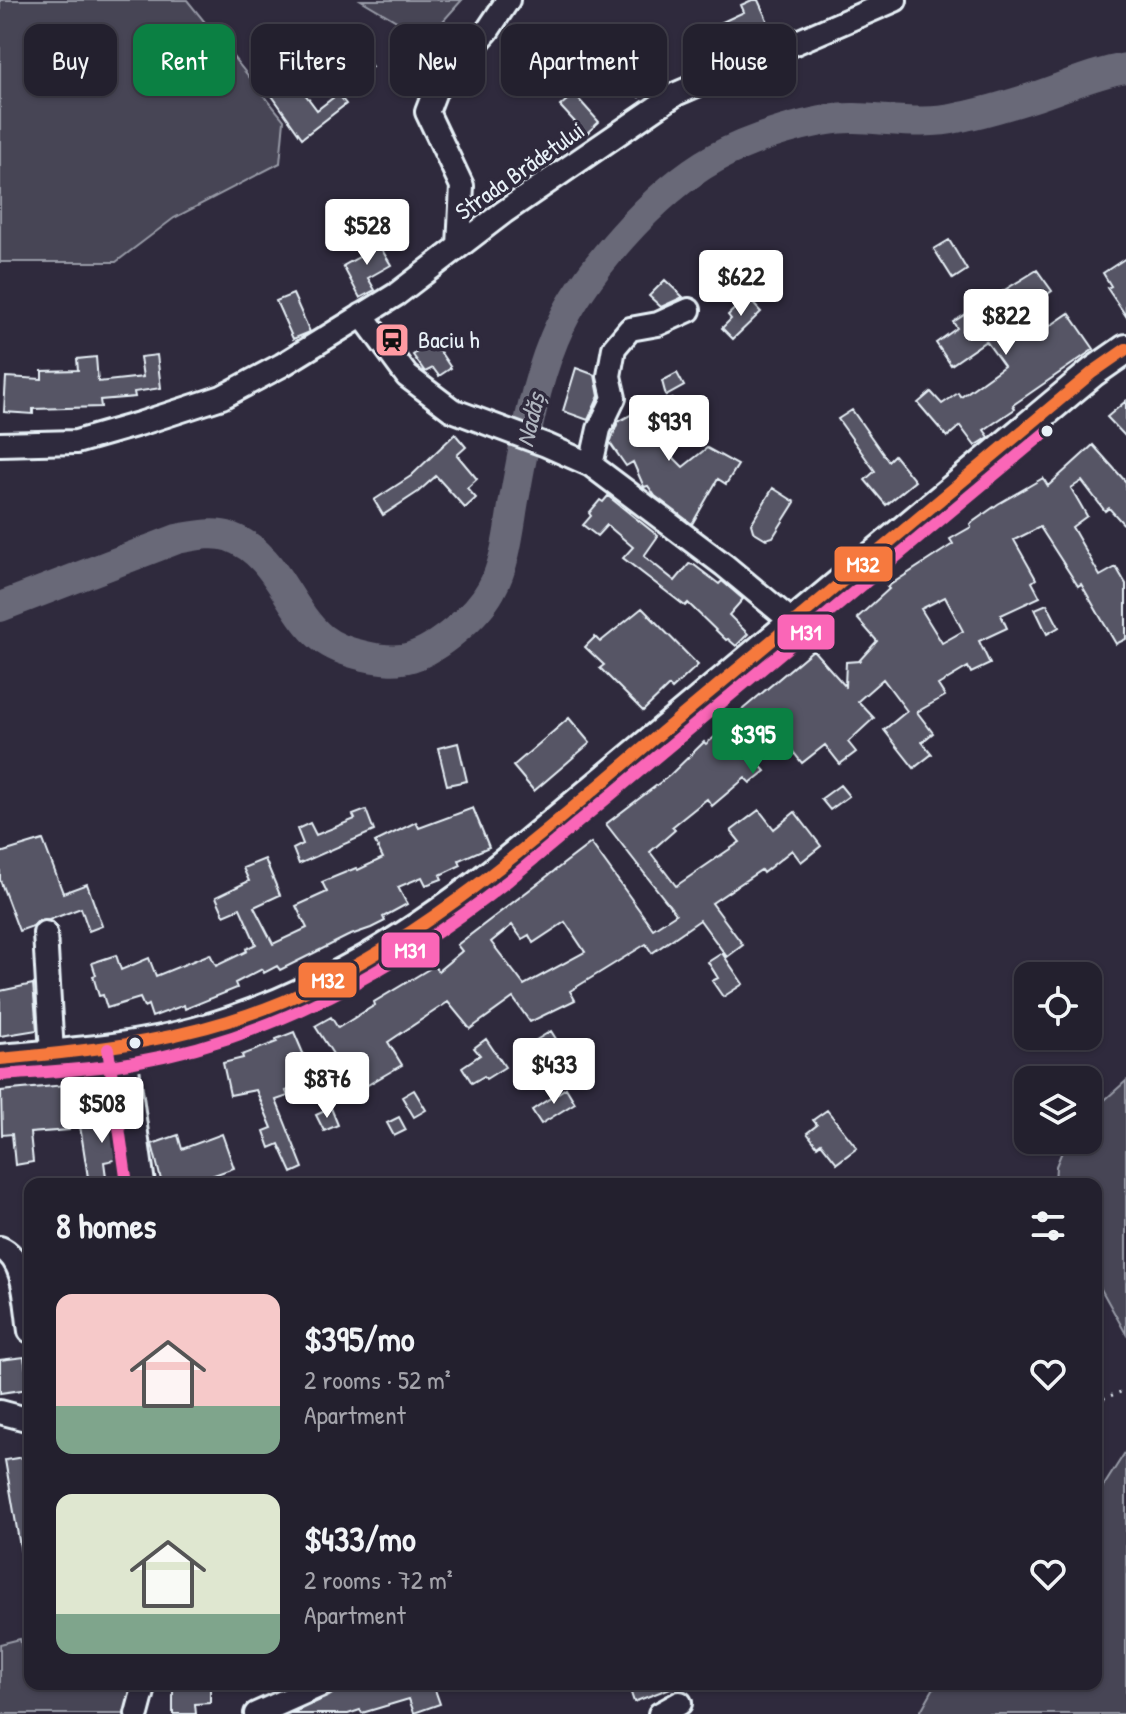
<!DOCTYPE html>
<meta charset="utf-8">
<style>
body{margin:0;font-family:"Patrick Hand",sans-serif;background:#2b2836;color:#f1f3f6;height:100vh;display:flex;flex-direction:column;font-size:30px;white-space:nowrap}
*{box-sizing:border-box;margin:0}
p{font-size:26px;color:#a3a3aa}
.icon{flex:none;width:44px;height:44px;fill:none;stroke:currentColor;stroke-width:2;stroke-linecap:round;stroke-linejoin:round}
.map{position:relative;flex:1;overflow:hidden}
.drawer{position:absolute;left:24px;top:1178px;width:1078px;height:512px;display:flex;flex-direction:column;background:#23202e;border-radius:16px;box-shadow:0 2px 6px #0004,0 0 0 2px #403e4a}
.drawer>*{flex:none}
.hud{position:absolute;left:24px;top:24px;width:1078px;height:72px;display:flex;gap:16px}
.fabs{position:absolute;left:1014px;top:962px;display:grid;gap:16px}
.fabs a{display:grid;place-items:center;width:88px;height:88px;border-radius:16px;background:#23202e;box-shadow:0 2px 6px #0004,0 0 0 2px #403e4a;font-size:40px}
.price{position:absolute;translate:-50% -68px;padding:0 18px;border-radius:8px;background:#fff;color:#222;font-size:26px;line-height:52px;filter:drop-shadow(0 2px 4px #0008)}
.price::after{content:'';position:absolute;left:50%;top:48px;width:24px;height:18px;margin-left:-12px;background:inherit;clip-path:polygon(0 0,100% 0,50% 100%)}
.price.on{background:#0b8043;color:#fff}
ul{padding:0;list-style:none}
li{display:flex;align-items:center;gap:24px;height:200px;padding:0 32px}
li span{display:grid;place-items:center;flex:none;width:224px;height:160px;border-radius:16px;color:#555}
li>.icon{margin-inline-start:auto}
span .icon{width:96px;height:96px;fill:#fffc;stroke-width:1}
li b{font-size:34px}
h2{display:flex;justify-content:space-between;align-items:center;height:96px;padding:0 32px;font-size:34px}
.chip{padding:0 28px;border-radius:16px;background:#23202e;box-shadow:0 2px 6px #0004,0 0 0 2px #403e4a;font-size:28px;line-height:72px}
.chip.on{background:#0b8043;color:#fff}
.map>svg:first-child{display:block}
</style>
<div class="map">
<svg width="1126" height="1714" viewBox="0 0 1126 1714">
<rect width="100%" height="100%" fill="#2f2a3d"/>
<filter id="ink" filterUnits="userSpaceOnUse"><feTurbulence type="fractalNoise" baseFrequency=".0125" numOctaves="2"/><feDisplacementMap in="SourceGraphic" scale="16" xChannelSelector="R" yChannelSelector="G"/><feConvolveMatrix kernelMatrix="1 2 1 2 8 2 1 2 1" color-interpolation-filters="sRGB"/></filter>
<g filter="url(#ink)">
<path fill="#464455" stroke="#979aa6" stroke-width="2" d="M0 0H187L284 120 280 163 174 218 116 262H0Z
M361 0H462L427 39Z
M1126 1081V1334L1096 1280V1184H1055L1056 1166 1066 1142 1088 1140V1115Z
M1126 1451V1714H919L936 1684H1096V1498Z
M20 1639 30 1684H130L128 1714H0V1644Z"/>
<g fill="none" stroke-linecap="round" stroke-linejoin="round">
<path stroke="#696978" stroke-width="30" d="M0 607 177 539C194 536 214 531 230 537 278 554 287 609 322 638 333 647 351 653 365 656 379 659 396 662 411 657 438 649 478 614 491 590 506 564 509 529 514 500 524 446 533 390 554 339 580 276 655 191 715 158 749 139 816 117 855 118 890 119 925 126 961 117 986 112 1012 104 1037 96 1067 86 1095 73 1126 68"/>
</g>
<path fill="#575565" stroke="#e8f1f8" stroke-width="2" fill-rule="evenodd" d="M752 0H758L773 33 746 48 695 68 684 42 718 28 716 25 744 12 741 5Z
M642 26 654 52 628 64 651 83 639 97 613 76 635 48 628 33Z
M351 35 372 67 347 83 326 51Z
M290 74 317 110 338 94 346 104 302 138 268 90Z
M574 94 599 122 586 134 560 106Z
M373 235 391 265 368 278 375 290 360 298 343 266 368 252 362 242Z
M949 240 967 270 953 279 934 249Z
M1126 258V316L1107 288 1111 286 1103 273Z
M1037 270 1052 291 1028 308 1035 319 1044 330 1069 313 1094 349 1013 405 1015 409 984 430 989 437 975 446 960 426 947 437 918 403 931 392 942 404 958 393 961 397 1004 366 986 341 951 365 936 343 957 328 953 322Z
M665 280 683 297 661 307 649 296Z
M293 294 310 332 293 339 276 301Z
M747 297 761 312 733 339 722 328 731 319 728 315Z
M433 341 451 368 439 376 433 368 425 372 413 355Z
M157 355 161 388 134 392 135 397 100 400 101 407 33 409V414L4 412 6 377 42 379V371L78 370 77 359 96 357 98 382 143 377 140 357Z
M576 368 595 375 599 396 588 420 563 411Z
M677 373 684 386 666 396 662 381Z
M672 399 678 410 649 422 664 448 683 467 707 448 738 465 726 484 718 479 692 524 655 496 648 486 644 487 633 462 626 466 610 443 618 422 643 408Z
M1126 401V437L1107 417Z
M852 410 888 461 894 455 915 481 886 505 865 480 875 471 838 419Z
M455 434 466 447 457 455 477 479 467 488 476 498 465 508 436 476 418 492 383 515 374 500 411 476Z
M1093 445 1126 482V527L1109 508 1105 511 1082 481 1071 488 1087 516 1072 527 1100 576 1116 567 1126 584V639L1116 644 1081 584 1078 586 1040 527 1014 540 1036 579 1032 582 1040 597 1001 615 1007 628 979 641 990 664 971 673 968 667 938 685 945 696 917 712 933 733 922 742 932 754 914 768 884 730 907 711 883 679 858 701 874 718 848 742 856 752 840 764 825 745 802 763 779 734 752 756 765 771 750 783 745 778 712 806 707 799 672 827 675 830 650 852 676 886 740 842 731 831 759 810 774 829 795 812 821 846 801 862 792 850 763 873 761 870 712 903 743 945 727 957 700 920 652 953 646 944 570 991 575 1000 530 1022 513 998 470 1029 448 1002 388 1042 402 1065 359 1090 345 1068 338 1073 327 1057 333 1054 315 1026 331 1017 338 1028 375 1005 374 1002 434 966 438 971 462 951 457 945 591 843 653 929 676 914 606 824 670 775 704 742 706 744 738 718 736 715 813 650 845 686 846 662 859 661 877 641 857 618 889 589 887 587 953 544 950 539 971 527 970 524 998 504 1043 478 1048 486ZM945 597 963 631 942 643 921 609ZM565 922 585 952 524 985 491 942 512 925 522 939 529 935 533 943Z
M773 488 795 502 773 537 766 539 753 531 751 524Z
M608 496 658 536 644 556 675 581 689 564 694 565 719 584 722 581 743 599 729 615 748 634 736 646 728 639 726 640 688 603 685 606 623 558 633 547 607 525 597 536 583 525 591 516 589 513 600 500 603 502Z
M1047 604 1059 627 1047 634 1035 609Z
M642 608 698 665 672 689 669 686 643 711 600 668 604 665 585 647 595 637 600 642Z
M569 718 590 743 534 791 513 766Z
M458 743 467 781 447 785 438 748Z
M840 785 849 796 830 810 821 799Z
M473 808 489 847 459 860 461 865 440 875 442 879 426 885 422 877 398 887 407 904 383 917 385 921 371 928 348 936 280 970 277 966 264 973 262 969 235 983 237 988 185 1009 184 1005 152 1017 148 1005 144 1007 140 998 107 1008 103 995 99 996 93 976 96 975 92 963 116 955 121 970 149 958 156 976 210 954 216 966 247 951 246 949 256 944 240 908 224 915 216 897 249 881 243 868 265 859 280 895 254 907 273 944 307 928 296 906 327 892 322 882 356 868 358 870 383 858 375 842 416 822 419 828Z
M366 810 374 831 299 864 293 849 303 844 297 829 310 823 316 835 355 819 353 815Z
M43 840 63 893 87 884 102 926 89 931 81 908 49 920 38 921 33 926 19 931 0 880V853Z
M722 953 743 984 723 997 712 981 718 978 708 962Z
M33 984 37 1030 0 1036V991Z
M551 1031 570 1061 553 1072 533 1042Z
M294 1032 314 1079 286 1091 288 1096 276 1100 303 1168 292 1173 279 1144 270 1148 264 1131 272 1128 256 1090 230 1095 223 1063 243 1058 242 1055 277 1042 276 1039Z
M486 1039 505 1067 486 1079 484 1076 472 1083 462 1067 480 1055 474 1048Z
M65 1085 69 1130 30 1133 33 1162 15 1165 12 1134 2 1135 1 1091Z
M566 1088 575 1103 541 1124 532 1110Z
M414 1090 426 1110 414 1117 402 1097Z
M331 1108 338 1125 324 1131 316 1115Z
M110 1109 111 1118 120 1116 125 1158 104 1162 107 1184H89L80 1126 99 1123 97 1111Z
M827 1110 857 1148 837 1163 821 1143 817 1146 807 1133 817 1125 813 1120Z
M399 1117 406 1130 394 1136 387 1123Z
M222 1134 234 1168 194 1182 195 1184H162L152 1144 178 1135 182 1149Z
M24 1357 29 1389 0 1393V1360Z
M30 1456V1563L23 1564 5 1460Z
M337 1684H373L374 1688 385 1684H433L440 1704 414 1713 409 1699 362 1713 360 1710 348 1714H290L329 1696 335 1692Z
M628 1684H677L678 1685 634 1702Z
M195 1687H210V1703L195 1704 196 1714H173V1688Z"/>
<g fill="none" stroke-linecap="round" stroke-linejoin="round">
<defs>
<path id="minor" d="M459 246 462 186 427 112 435 91 488 30 508 0
M362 315 407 376 452 410 546 445 591 465 724 565 795 624
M0 444 76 442 139 424 222 397 282 365 397 294 504 212 676 94 895 0
M591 465 599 429 614 398 609 376 614 348 630 329 658 324 689 310
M45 933 52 1054
M124 1047 143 1184
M0 1248C26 1258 26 1306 30 1331
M0 1412 30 1420
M137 1714 145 1684
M256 1714 323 1684
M660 1714 680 1703"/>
<path id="major" d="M0 1059C66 1053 135 1049 199 1031 319 997 421 932 516 854L1093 372 1126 349"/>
</defs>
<use href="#minor" stroke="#e8f1f8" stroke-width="28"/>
<use href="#major" stroke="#e8f1f8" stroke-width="34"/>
<path stroke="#e8f1f8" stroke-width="3" stroke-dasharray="2 6" stroke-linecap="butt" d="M1096 1401 1126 1390"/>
<use href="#minor" stroke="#2f2a3d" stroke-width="22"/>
<use href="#major" stroke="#2f2a3d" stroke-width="28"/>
<defs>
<path id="bus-1" d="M0 1059C100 1050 190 1040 284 1001 427 940 543 832 661 733 805 613 949 492 1093 372L1126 349"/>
<path id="bus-2" d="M108 1049 127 1184
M1 1075C44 1072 87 1070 129 1063 275 1038 394 970 509 880L1047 431"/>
</defs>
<use href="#bus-1" stroke="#2f2a3d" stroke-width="18"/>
<use href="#bus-2" stroke="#2f2a3d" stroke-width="18"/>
<use href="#bus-1" stroke="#f6793e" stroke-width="12"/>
<use href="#bus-2" stroke="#fa66b7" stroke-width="12"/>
</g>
</g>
<defs>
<symbol id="station-square" viewBox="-11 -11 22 22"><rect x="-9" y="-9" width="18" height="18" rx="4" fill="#ff9aa2" stroke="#2f2a3d"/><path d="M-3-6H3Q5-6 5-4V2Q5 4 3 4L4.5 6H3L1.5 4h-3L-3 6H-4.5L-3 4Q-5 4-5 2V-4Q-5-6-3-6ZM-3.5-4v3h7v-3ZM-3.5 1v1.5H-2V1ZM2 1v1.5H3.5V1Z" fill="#111"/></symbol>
</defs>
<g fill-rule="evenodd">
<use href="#station-square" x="372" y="320" width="40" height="40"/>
</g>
<g fill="#e8f1f8" stroke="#2f2a3d" stroke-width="3">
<circle cx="1047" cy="431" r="7"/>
<circle cx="135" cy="1043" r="7"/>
</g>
<g text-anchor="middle" stroke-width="7" stroke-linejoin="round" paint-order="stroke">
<g font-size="24" fill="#e8f1f8" stroke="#2f2a3d">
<text transform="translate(520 171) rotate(-35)" y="8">Strada Brădetului</text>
</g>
<g font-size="24" fill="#e8f1f8" stroke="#2f2a3d" text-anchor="start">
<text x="418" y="348">Baciu h</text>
</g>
<g font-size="26" font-style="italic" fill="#afb4be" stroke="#2f2a3d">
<text transform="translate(530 420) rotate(-77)" y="9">Nadăș</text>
</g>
</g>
<g stroke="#2f2a3d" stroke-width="3">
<rect x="833" y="545" width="61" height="38" rx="8" fill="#f6793e"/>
<rect x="776" y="613" width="60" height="38" rx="8" fill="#fa66b7"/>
<rect x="380" y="931" width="61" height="38" rx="8" fill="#fa66b7"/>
<rect x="297" y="961" width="61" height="38" rx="8" fill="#f6793e"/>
</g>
<g font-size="22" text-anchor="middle" font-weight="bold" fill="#fff">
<text x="863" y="572">M32</text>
<text x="806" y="640">M31</text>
<text x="410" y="958">M31</text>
<text x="328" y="988">M32</text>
</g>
</svg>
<div class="fabs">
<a><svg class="icon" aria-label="locate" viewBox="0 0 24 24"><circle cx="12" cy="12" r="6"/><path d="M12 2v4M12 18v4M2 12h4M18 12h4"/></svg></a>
<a><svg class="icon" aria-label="layers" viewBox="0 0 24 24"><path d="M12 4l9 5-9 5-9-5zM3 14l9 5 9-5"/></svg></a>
</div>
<b class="price" style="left:367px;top:267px">$528</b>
<b class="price" style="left:741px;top:318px">$622</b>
<b class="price" style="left:1006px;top:357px">$822</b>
<b class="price" style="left:669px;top:463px">$939</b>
<b class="price on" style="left:753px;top:776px">$395</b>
<b class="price" style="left:554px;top:1106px">$433</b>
<b class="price" style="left:327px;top:1120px">$876</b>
<b class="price" style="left:102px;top:1145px">$508</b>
<div class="hud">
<a class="chip">Buy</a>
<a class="chip on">Rent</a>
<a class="chip">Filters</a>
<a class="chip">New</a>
<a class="chip">Apartment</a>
<a class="chip">House</a>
</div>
<section class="drawer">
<h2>8 homes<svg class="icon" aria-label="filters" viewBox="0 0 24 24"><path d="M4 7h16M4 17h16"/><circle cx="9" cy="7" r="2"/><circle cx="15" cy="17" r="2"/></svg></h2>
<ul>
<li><span style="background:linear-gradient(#f6c9c9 70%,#7fa58c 0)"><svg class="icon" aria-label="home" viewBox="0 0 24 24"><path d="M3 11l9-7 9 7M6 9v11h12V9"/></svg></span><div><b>$395/mo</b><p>2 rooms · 52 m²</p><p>Apartment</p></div><svg class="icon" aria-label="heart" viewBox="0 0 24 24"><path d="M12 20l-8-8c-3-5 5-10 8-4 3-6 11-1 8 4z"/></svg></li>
<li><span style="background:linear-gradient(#dfe7d0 75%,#7fa58c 0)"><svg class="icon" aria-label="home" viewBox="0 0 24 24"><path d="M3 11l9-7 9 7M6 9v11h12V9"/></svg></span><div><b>$433/mo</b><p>2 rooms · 72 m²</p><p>Apartment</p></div><svg class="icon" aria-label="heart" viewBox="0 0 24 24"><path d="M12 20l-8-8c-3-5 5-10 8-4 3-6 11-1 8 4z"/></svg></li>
</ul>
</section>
</div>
